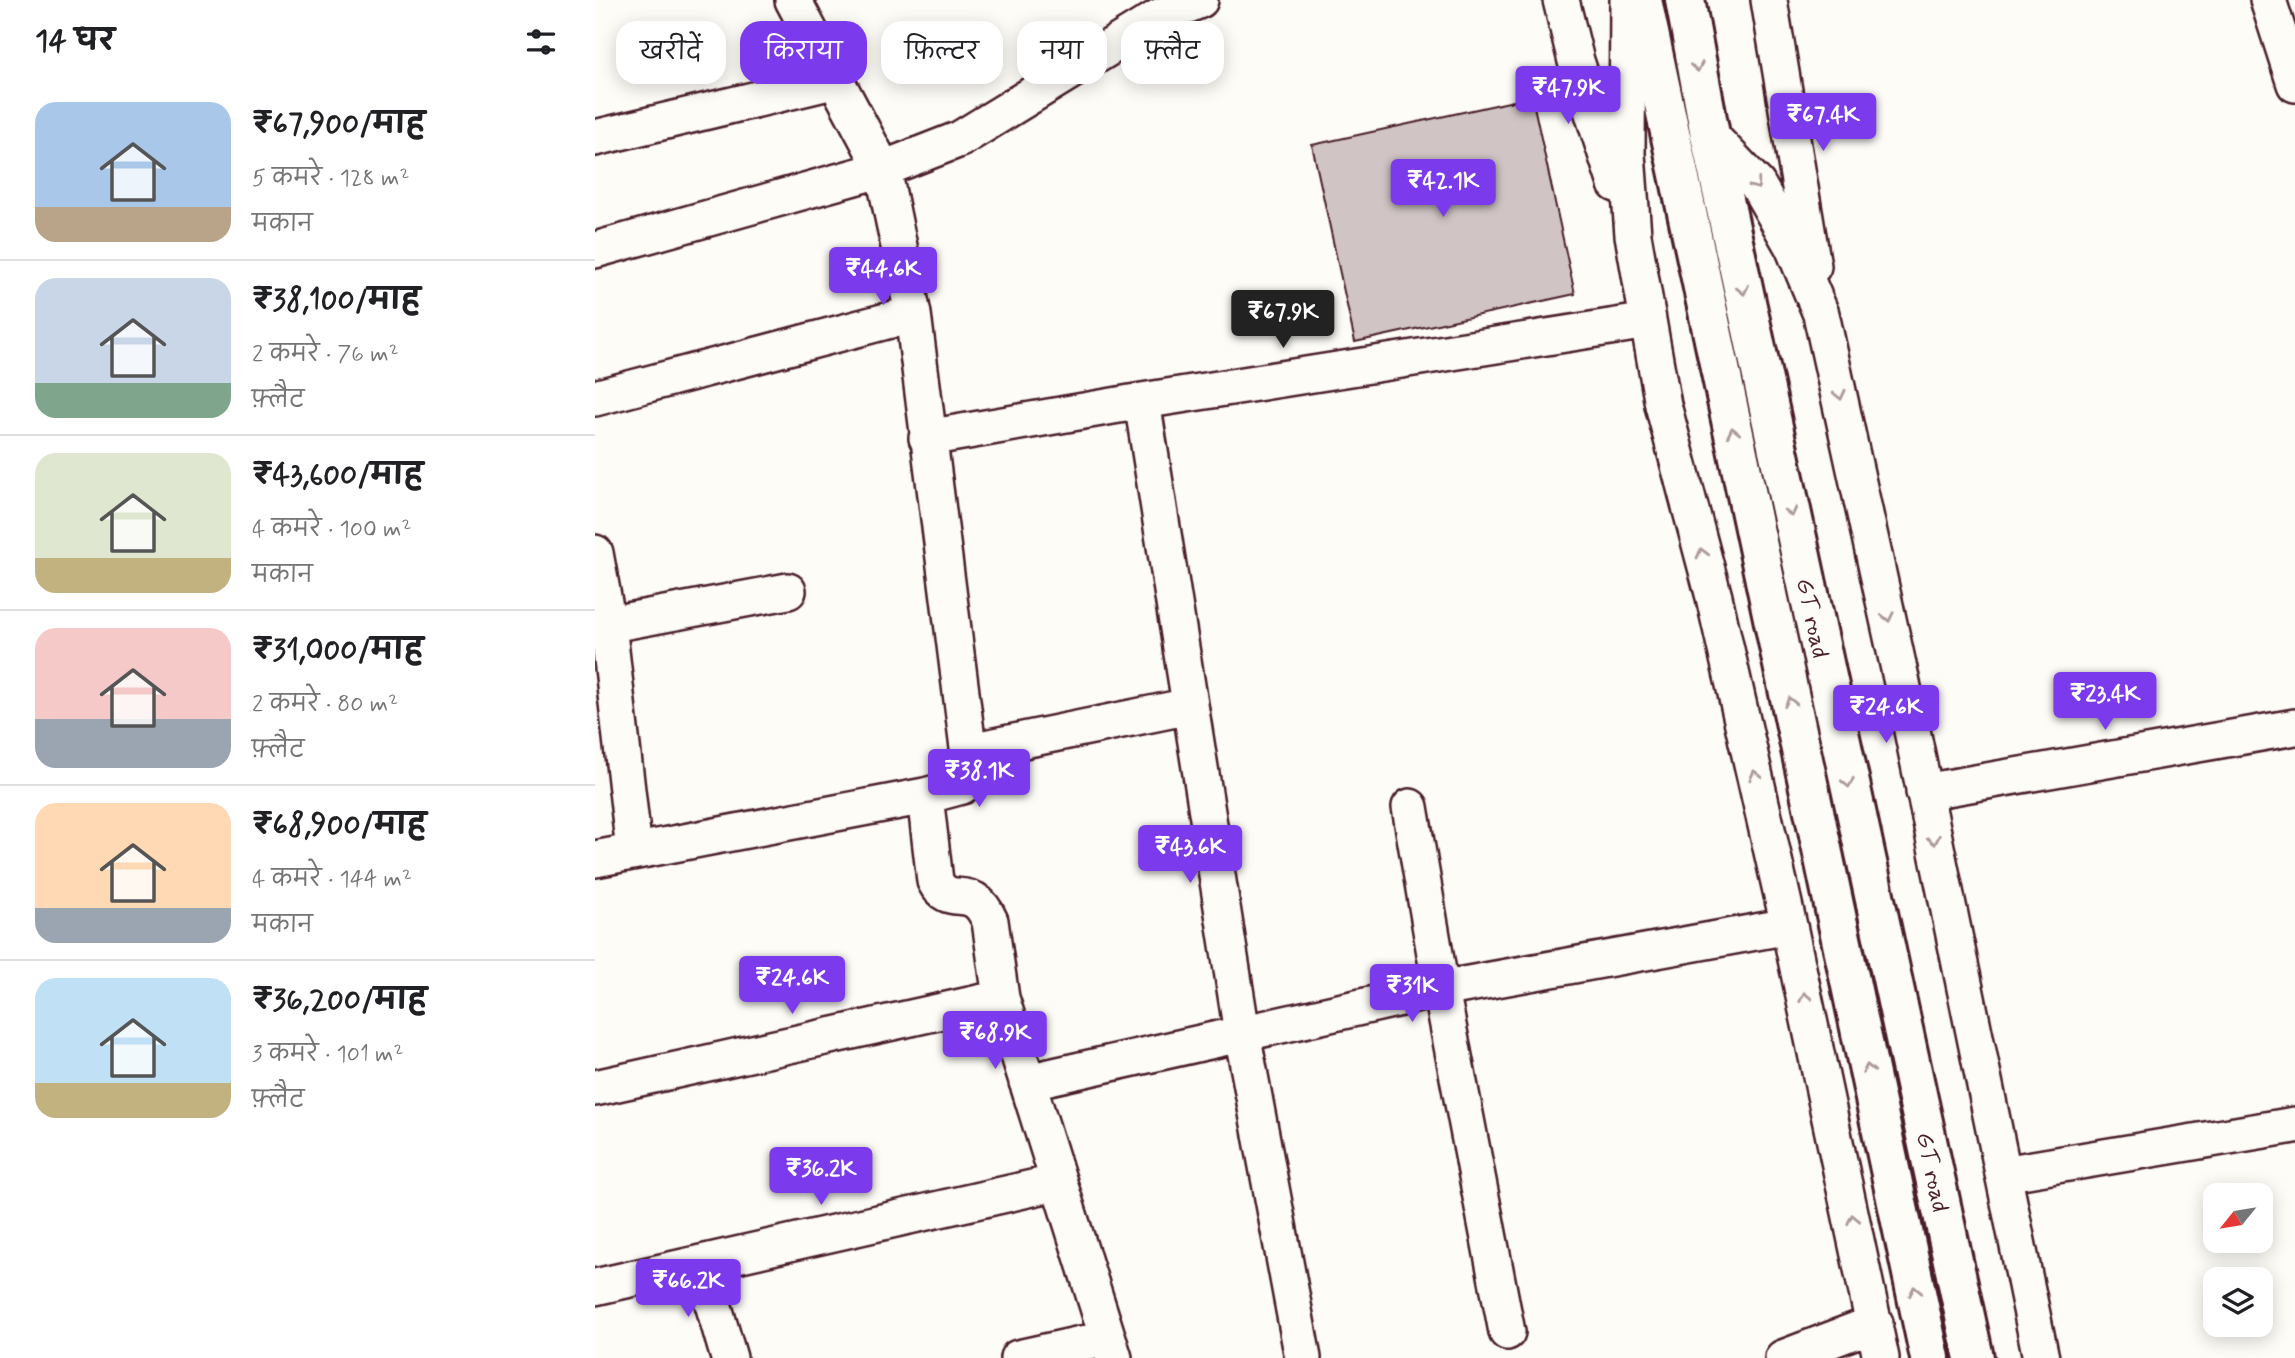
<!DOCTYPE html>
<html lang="hi">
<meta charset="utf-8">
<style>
body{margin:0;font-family:Mynerve,"Playpen Sans Deva",sans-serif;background:#f2f2f2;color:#202124;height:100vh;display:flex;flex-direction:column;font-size:26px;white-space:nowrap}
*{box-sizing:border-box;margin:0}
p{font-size:23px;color:#757577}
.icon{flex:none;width:38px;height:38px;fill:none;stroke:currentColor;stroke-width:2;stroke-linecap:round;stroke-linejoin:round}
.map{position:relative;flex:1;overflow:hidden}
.side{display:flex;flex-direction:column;background:#fff;width:595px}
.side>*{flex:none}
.top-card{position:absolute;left:21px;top:21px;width:665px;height:63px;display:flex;gap:14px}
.needle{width:46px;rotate:240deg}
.tools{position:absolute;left:1608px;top:1183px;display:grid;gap:14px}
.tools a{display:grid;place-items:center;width:70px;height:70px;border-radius:14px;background:#fff;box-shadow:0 4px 18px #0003;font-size:35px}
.price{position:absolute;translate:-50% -60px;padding:0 16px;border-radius:7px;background:#7c3aed;color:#fff;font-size:23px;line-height:46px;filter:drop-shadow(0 2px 4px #0008)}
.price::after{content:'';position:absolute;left:50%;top:42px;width:21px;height:16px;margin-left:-10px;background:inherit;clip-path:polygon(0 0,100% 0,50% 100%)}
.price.selected{background:#222;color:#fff}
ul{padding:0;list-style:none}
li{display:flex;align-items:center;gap:21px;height:175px;padding:0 35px}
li+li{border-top:2px solid #e0e0e0}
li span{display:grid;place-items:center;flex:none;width:196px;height:140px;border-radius:21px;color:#555}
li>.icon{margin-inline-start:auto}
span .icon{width:84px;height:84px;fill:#fffc;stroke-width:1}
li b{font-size:30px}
h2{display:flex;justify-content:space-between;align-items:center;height:84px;padding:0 35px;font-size:30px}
.tag{padding:0 24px;border-radius:21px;background:#fff;box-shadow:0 4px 18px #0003;font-size:24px;line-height:63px}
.tag.selected{background:#7c3aed;color:#fff}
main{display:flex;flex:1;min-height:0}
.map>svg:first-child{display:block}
</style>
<main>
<section class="side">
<h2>14 घर<svg class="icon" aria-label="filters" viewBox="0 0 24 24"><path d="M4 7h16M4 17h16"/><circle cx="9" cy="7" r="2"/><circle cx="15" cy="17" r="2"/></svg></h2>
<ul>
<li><span style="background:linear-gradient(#a9c7e8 75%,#b9a48a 0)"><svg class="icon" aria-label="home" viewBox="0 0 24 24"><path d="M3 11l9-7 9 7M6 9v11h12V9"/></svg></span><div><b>₹67,900/माह</b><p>5 कमरे · 128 m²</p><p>मकान</p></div></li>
<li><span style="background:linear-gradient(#c9d6e8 75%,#7fa58c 0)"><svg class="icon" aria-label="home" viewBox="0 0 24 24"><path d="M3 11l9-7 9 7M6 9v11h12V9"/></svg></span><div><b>₹38,100/माह</b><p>2 कमरे · 76 m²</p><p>फ़्लैट</p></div></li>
<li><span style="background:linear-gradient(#dfe7d0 75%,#c2b280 0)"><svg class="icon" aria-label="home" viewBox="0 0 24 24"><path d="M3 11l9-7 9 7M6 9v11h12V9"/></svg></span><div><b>₹43,600/माह</b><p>4 कमरे · 100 m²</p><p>मकान</p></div></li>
<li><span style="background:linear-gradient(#f6c9c9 65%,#9aa5b1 0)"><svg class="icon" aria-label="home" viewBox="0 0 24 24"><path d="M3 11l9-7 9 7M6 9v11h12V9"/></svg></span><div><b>₹31,000/माह</b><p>2 कमरे · 80 m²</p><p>फ़्लैट</p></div></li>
<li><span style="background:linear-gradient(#ffd9b3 75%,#9aa5b1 0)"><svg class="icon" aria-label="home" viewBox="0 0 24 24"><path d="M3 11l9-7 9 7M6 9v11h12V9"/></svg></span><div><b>₹68,900/माह</b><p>4 कमरे · 144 m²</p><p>मकान</p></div></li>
<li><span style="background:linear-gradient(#bfe0f5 75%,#c2b280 0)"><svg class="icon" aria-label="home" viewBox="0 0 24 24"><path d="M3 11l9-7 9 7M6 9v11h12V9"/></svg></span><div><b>₹36,200/माह</b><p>3 कमरे · 101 m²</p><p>फ़्लैट</p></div></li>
</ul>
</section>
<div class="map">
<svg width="1700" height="1358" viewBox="0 0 1700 1358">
<rect width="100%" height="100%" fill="#fdfcf7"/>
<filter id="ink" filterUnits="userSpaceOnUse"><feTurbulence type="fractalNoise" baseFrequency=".0143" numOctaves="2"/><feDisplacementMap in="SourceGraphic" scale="14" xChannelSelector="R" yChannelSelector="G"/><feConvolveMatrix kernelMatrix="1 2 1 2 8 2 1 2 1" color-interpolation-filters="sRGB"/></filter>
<g filter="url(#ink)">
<path fill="#d0c5c4" stroke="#4a1f2b" stroke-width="2" d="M937 97 980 294 760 342 717 145Z"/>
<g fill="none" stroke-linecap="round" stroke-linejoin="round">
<defs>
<path id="minor" d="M966 0 981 61 1021 184
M1033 0 1032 154 1038 235 1068 405 1119 597 1194 926 1286 1358
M1174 0 1218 266
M1673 0 1700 84
M1115 135 1162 184 1198 247 1226 314 1311 701 1446 1358
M0 138 242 80
M0 250 288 169 365 139 564 17 605 0
M0 398 318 314
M547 401 647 1033 708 1358
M332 438 547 401 1053 321
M0 553 13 624 39 851
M0 627 193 591
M375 751 595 706
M1329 792 1700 727
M330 796 340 881C356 912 376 878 395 921L406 998 519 1358
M815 807 846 989 912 1332
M0 859 330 796 367 786 377 779 318 314 288 169 198 0
M432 1082 846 989 1194 926
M0 1088 406 998
M1408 1174 1700 1125
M106 1263 134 1358
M0 1287 464 1182
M423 1358 513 1338
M1188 1358 1280 1323"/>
<path id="highway" d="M1047 0 1335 1358
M1090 0 1115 135 1379 1358"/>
</defs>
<use href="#minor" stroke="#4a1f2b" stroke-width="40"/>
<use href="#highway" stroke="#4a1f2b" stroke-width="44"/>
<use href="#minor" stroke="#fdfcf7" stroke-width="35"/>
<use href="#highway" stroke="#fdfcf7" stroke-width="38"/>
</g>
<defs><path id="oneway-chevron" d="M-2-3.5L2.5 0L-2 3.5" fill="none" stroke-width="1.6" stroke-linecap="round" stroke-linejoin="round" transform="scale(1.75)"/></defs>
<g stroke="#ac999b">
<use href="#oneway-chevron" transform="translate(1102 67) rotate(79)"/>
<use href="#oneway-chevron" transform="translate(1161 185) rotate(53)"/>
<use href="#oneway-chevron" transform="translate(1148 290) rotate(78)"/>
<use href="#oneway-chevron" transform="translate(1245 395) rotate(77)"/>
<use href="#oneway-chevron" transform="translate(1138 432) rotate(-102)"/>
<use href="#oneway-chevron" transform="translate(1196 512) rotate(78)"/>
<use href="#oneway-chevron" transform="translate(1107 553) rotate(-105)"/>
<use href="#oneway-chevron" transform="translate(1293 617) rotate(78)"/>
<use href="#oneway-chevron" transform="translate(1195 702) rotate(-102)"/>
<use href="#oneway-chevron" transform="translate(1160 775) rotate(-103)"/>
<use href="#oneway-chevron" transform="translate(1253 783) rotate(78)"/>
<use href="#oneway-chevron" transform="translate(1339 840) rotate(78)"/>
<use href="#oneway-chevron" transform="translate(1210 997) rotate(-102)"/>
<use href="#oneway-chevron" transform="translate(1273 1069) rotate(-102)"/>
<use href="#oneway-chevron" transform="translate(1258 1219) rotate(-102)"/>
<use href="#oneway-chevron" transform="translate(1320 1291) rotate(-102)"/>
</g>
</g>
<g text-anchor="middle" stroke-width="7" stroke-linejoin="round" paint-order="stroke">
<g font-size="24" fill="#4a1f2b" stroke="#fdfcf7">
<text transform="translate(1218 618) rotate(78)" y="8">GT road</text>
<text transform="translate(1338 1172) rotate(78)" y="8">GT road</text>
</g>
</g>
</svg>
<div class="tools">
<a><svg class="needle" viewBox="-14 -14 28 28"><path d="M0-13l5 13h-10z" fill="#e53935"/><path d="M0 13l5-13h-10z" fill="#757577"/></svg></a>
<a><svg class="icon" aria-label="layers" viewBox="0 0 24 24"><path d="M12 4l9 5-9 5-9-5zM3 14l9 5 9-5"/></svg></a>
</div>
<b class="price" style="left:973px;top:126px">₹47.9K</b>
<b class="price" style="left:1228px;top:153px">₹67.4K</b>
<b class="price" style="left:848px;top:219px">₹42.1K</b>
<b class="price" style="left:288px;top:307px">₹44.6K</b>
<b class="price selected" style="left:688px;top:350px">₹67.9K</b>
<b class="price" style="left:1510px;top:732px">₹23.4K</b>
<b class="price" style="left:1291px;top:745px">₹24.6K</b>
<b class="price" style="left:384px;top:809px">₹38.1K</b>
<b class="price" style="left:595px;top:885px">₹43.6K</b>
<b class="price" style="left:197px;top:1016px">₹24.6K</b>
<b class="price" style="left:817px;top:1024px">₹31K</b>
<b class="price" style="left:400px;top:1071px">₹68.9K</b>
<b class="price" style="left:226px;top:1207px">₹36.2K</b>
<b class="price" style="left:93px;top:1319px">₹66.2K</b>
<div class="top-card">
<a class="tag">खरीदें</a>
<a class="tag selected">किराया</a>
<a class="tag">फ़िल्टर</a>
<a class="tag">नया</a>
<a class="tag">फ़्लैट</a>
</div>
</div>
</main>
